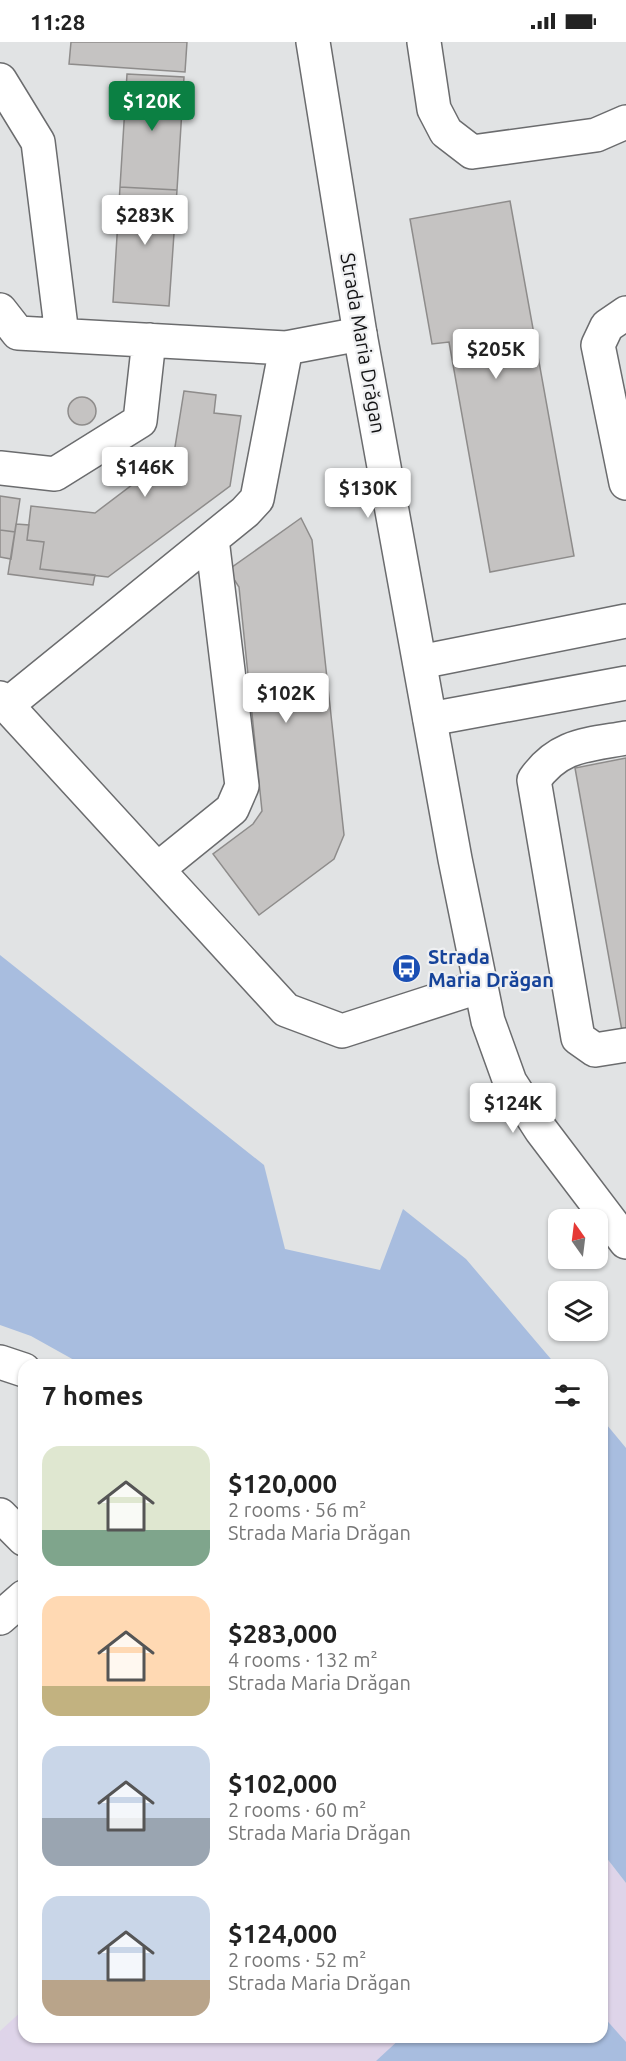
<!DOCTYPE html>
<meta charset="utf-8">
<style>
body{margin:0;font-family:Ubuntu,sans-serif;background:#f2f2f2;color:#222;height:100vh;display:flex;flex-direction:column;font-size:22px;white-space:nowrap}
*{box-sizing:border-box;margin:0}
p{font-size:20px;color:#767676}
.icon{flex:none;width:33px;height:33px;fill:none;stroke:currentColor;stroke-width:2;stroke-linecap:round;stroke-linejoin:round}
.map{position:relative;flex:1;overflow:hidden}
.drawer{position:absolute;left:18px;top:1317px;width:590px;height:684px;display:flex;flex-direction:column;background:#fff;border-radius:18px;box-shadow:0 2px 4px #0004}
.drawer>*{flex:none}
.needle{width:39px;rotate:346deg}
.fabs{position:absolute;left:548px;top:1167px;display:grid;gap:12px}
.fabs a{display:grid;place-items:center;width:60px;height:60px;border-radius:12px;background:#fff;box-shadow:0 2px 4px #0004;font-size:30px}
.price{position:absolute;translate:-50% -51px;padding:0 14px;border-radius:6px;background:#fff;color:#222;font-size:20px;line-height:39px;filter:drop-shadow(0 2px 3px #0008)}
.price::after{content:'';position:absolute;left:50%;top:36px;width:18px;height:14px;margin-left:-9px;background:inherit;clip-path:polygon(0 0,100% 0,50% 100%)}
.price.active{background:#0b8043;color:#fff}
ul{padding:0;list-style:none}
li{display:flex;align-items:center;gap:18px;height:150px;padding:0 24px}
li span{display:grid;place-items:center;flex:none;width:168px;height:120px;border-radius:18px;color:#555}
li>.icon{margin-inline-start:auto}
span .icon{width:72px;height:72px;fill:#fffc;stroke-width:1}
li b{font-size:26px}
h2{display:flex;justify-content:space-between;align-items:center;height:72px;padding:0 24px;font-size:26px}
.status{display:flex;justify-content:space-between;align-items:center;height:42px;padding:0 30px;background:#fff;direction:ltr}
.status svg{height:16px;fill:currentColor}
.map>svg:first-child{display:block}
</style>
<div class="status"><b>11:28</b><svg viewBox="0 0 49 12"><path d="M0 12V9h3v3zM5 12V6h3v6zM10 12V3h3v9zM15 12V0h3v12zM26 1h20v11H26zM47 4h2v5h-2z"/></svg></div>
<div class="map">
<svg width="626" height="2019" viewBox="0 0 626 2019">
<rect width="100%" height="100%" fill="#e1e3e4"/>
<path fill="#ded4e9" d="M602 1810 626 1841V2019H0V1989L24 1967V1995H602Z"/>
<path fill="#a8bddf" d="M0 913 264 1123 285 1207 380 1228 403 1167 466 1217 556 1323H83L31 1294 0 1283Z
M602 1377 626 1406V1841L602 1810Z
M602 1973 626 2000V2019H376L402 1995H602Z"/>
<path fill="#c5c3c2" stroke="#8e8c8b" stroke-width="1.5" d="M71 0H187L185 30 69 22Z
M127 32 184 35 177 148 120 145Z
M120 145 177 148 169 264 113 260Z
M510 159 574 514 490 530 449 300 432 302 410 177Z
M184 349 216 353 214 371 241 374 230 444 108 535 40 527 44 500 27 498 31 464 95 471 174 411Z
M68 369a14 14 0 1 1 28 0a14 14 0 1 1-28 0Z
M0 454 20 457 15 490 0 488Z
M301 476 312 498 344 793 334 817 259 873 213 812 253 782 262 769 239 545 228 528Z
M16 482 29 483 27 498 44 500 40 527 95 533 93 543 8 532Z
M0 488 15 490 11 517 0 515Z
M626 716V989H622L575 726Z"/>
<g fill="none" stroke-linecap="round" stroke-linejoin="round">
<defs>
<path id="minor" d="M424 0 434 67 446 90 472 110 596 93 626 80
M0 38 38 100 62 293
M0 268 18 291 286 306 360 292
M626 271 607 284 598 303 626 441
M0 426 55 432 140 379 149 298
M420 620 626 579
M0 656 286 968 342 989 481 944
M7 663 245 470 257 457 286 306
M430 677 626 641
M626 696C586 703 558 703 534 738L578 996 595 1008 626 1003
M159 826 232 767 242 744 212 497
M0 1320 24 1328
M0 1473 24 1497
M0 1576 24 1555"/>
<path id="major" d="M313 0 360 292 455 817 488 979 510 1040 541 1088 626 1200"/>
</defs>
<use href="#minor" stroke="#6b6c6e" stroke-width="36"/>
<use href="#major" stroke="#6b6c6e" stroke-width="36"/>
<use href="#minor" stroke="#fff" stroke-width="33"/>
<use href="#major" stroke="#fff" stroke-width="33"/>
</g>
<defs>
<symbol id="bus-disc" viewBox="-11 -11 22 22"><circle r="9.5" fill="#1a4fb4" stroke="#eff0f2"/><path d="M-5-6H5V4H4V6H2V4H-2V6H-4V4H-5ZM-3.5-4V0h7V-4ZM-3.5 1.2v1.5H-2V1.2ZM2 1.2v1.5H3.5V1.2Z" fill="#fff"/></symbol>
</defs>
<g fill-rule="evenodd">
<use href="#bus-disc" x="390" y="910" width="33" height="33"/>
</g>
<g text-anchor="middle" stroke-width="4.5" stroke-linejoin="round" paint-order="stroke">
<g font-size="20" fill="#121213" stroke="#eff0f2">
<text transform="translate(363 301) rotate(80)" y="7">Strada Maria Drăgan</text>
</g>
<g font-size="20" font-weight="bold" fill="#164399" stroke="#eff0f2" text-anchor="start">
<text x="428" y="922">Strada<tspan x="428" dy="23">Maria Drăgan</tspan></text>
</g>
</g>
</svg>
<div class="fabs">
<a><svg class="needle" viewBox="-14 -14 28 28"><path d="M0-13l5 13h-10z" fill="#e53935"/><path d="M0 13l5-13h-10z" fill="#767676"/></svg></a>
<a><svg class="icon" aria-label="layers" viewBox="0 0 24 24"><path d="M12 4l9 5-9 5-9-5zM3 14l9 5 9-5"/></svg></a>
</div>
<b class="price active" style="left:152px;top:90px">$120K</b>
<b class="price" style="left:145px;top:204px">$283K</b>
<b class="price" style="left:496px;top:338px">$205K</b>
<b class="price" style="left:145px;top:456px">$146K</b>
<b class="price" style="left:368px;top:477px">$130K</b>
<b class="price" style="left:286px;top:682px">$102K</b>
<b class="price" style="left:513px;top:1092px">$124K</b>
<section class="drawer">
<h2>7 homes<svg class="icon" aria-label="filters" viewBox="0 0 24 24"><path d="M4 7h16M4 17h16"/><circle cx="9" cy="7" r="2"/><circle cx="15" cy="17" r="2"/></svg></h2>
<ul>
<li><span style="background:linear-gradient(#dfe7d0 70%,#7fa58c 0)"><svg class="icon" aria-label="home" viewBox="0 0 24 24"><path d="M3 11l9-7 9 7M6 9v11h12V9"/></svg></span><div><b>$120,000</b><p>2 rooms · 56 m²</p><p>Strada Maria Drăgan</p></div></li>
<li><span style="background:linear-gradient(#ffd9b3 75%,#c2b280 0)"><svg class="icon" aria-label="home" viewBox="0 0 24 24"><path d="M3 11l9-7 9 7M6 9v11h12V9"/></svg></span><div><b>$283,000</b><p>4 rooms · 132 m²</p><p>Strada Maria Drăgan</p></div></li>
<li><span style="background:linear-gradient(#c9d6e8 60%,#9aa5b1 0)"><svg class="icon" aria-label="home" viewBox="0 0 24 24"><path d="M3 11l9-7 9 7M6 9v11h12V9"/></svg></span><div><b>$102,000</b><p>2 rooms · 60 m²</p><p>Strada Maria Drăgan</p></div></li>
<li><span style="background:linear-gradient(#c9d6e8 70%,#b9a48a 0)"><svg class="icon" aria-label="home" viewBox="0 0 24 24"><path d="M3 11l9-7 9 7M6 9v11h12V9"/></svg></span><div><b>$124,000</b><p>2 rooms · 52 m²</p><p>Strada Maria Drăgan</p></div></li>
</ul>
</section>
</div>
